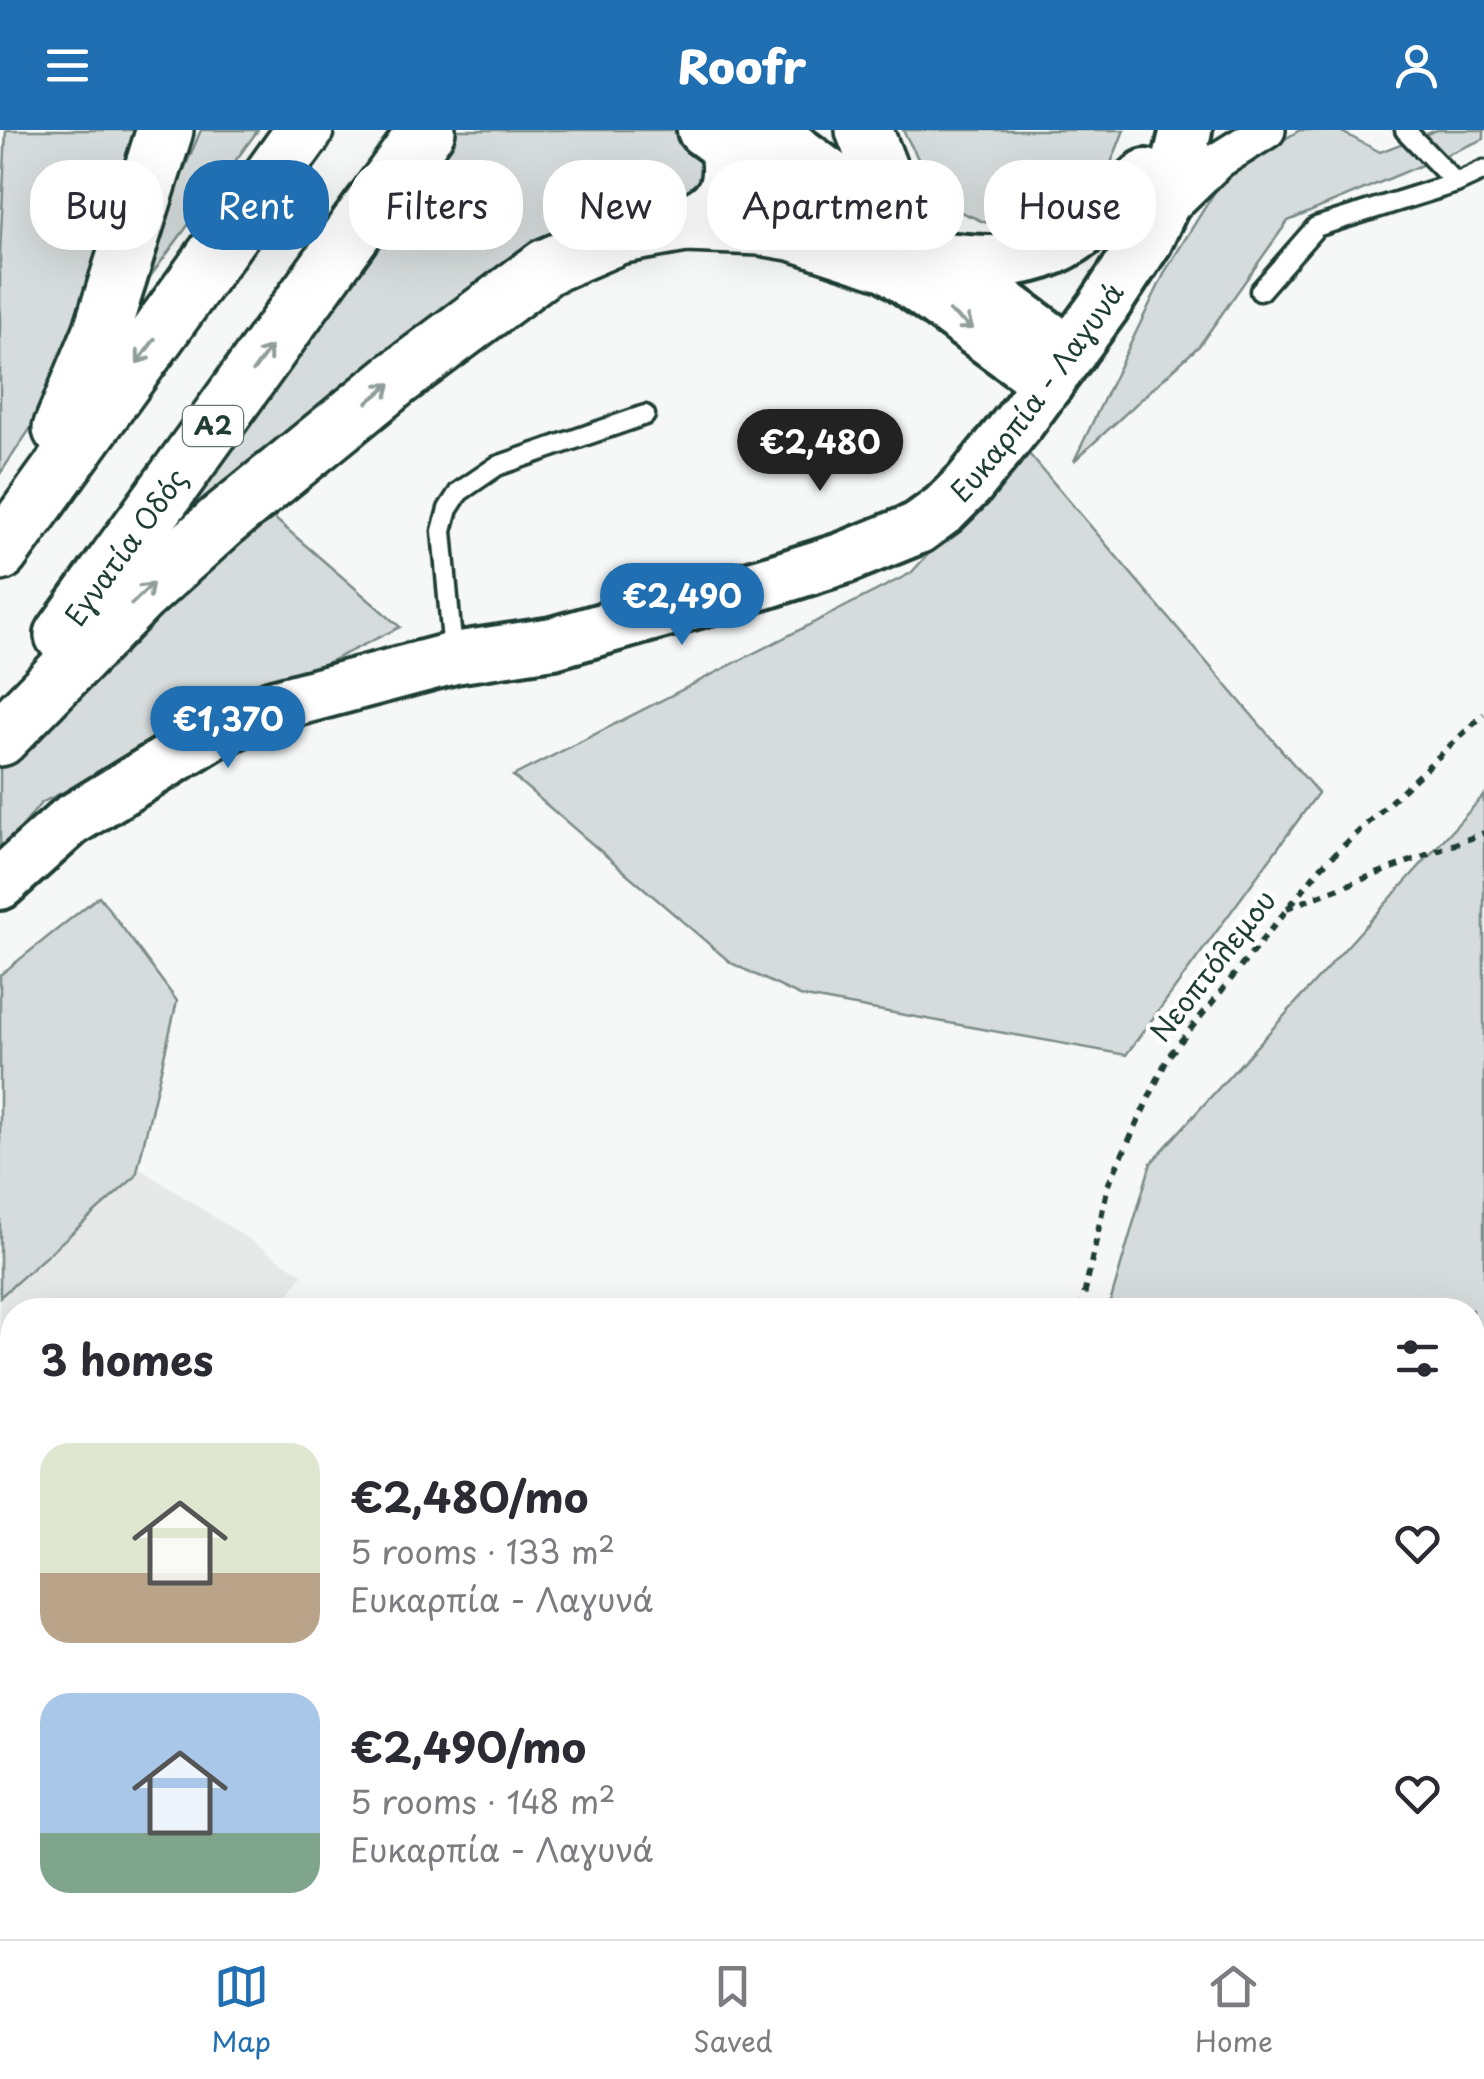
<!DOCTYPE html>
<meta charset="utf-8">
<style>
body{margin:0;font-family:"Playpen Sans",sans-serif;background:#f7f7f7;color:#2b2b33;height:100vh;display:flex;flex-direction:column;font-size:38px;white-space:nowrap}
*{box-sizing:border-box;margin:0}
p{font-size:32px;color:#7c7c81}
.icon{flex:none;width:55px;height:55px;fill:none;stroke:currentColor;stroke-width:2;stroke-linecap:round;stroke-linejoin:round}
.map{position:relative;flex:1;overflow:hidden}
.side{position:absolute;left:0px;top:1168px;width:1485px;height:642px;display:flex;flex-direction:column;background:#fff;border-radius:40px 40px 0 0;box-shadow:0 10px 40px #0002}
.side>*{flex:none}
.banner{position:absolute;left:30px;top:30px;width:1425px;height:90px;display:flex;gap:20px}
.price{position:absolute;translate:-50% -85px;padding:0 22px;border-radius:35px;background:#1f6fb2;color:#fff;font-size:32px;line-height:65px;filter:drop-shadow(0 2px 5px #0008)}
.price::after{content:'';position:absolute;left:50%;top:60px;width:30px;height:22px;margin-left:-15px;background:inherit;clip-path:polygon(0 0,100% 0,50% 100%)}
.price.active{background:#222;color:#fff}
ul{padding:0;list-style:none}
li{display:flex;align-items:center;gap:30px;height:250px;padding:0 40px}
li span{display:grid;place-items:center;flex:none;width:280px;height:200px;border-radius:30px;color:#555}
li>.icon{margin-inline-start:auto}
span .icon{width:120px;height:120px;fill:#fffc;stroke-width:1}
li b{font-size:42px}
h2{display:flex;justify-content:space-between;align-items:center;height:120px;padding:0 40px;font-size:42px}
.pill{padding:0 35px;border-radius:40px;background:#fff;box-shadow:0 10px 40px #0002;font-size:35px;line-height:90px}
.pill.active{background:#1f6fb2;color:#fff}
header{display:flex;justify-content:space-between;align-items:center;height:130px;padding:0 40px;background:#1f6fb2;color:#fff;font-size:45px;font-weight:800}
.tab-bar{display:flex;justify-content:space-around;align-items:center;height:140px;border-top:2px solid #e1e1e2;background:#fff;font-size:28px;color:#7c7c81}
.tab-bar a{display:grid;justify-items:center;gap:5px}
.tab-bar .active{color:#1f6fb2}
.map>svg:first-child{display:block}
</style>
<header><svg class="icon" aria-label="menu" viewBox="0 0 24 24"><path d="M4 6h16M4 12h16M4 18h16"/></svg>Roofr<svg class="icon" aria-label="person" viewBox="0 0 24 24"><circle cx="12" cy="8" r="4"/><path d="M4 21q1-7 8-7t8 7"/></svg></header>
<div class="map">
<svg width="1484" height="1809" viewBox="0 0 1484 1809">
<rect width="100%" height="100%" fill="#f6f7f7"/>
<filter id="ink" filterUnits="userSpaceOnUse"><feTurbulence type="fractalNoise" baseFrequency=".01" numOctaves="2"/><feDisplacementMap in="SourceGraphic" scale="20" xChannelSelector="R" yChannelSelector="G"/><feConvolveMatrix kernelMatrix="1 2 1 2 8 2 1 2 1" color-interpolation-filters="sRGB"/></filter>
<g filter="url(#ink)">
<path fill="#e6e9e8" d="M0 948 302 1144 280 1180H12V1798H235L248 1809H0Z"/>
<path fill="#d6dcdb" stroke="#7a8c88" stroke-width="2.5" d="M6 0H146L89 211 0 344V123Z
M201 0H258L122 185Z
M458 0H684L716 52 151 428Z
M903 0H1124L1104 51 1066 85 1030 98 984 92 958 81 935 61Z
M1300 0H1338L1380 22 1437 0H1484V9L1288 91 1199 216 1074 331 1166 140 1225 45Z
M1024 318 1318 663 1126 925 800 866 731 833 513 646 911 443Z
M266 381 400 497 41 673 0 725V639L12 622Z
M1484 665V1809H922L925 1798H1472V1180H1108L1151 1033Z
M99 766 177 871 136 1046 0 1167V845Z"/>
<g fill="none" stroke-linecap="round" stroke-linejoin="round">
<defs>
<path id="lane" d="M1456 53 1484 40
M1260 161 1316 97 1456 53 1405 0
M453 523 442 401 448 379 459 362 497 336 645 285
M0 1543 11 1527
M0 1707 12 1693"/>
<path id="street" d="M1167 80 1219 30 1267 0"/>
<g id="secondary">
<path d="M703 0 1048 253"/>
<path d="M768 0 1070 223"/>
<path d="M939 127C1048 142 1072 115 1146 45"/>
<path id="s1" d="M0 754 70 691 212 604 273 576 454 528 553 513 765 453 844 428 918 398 944 379 969 354 1019 292 1103 177 1147 110 1173 54 1186 0"/>
</g>
<g id="highway">
<path d="M864 0 892 72 916 110"/>
<path d="M686 94C736 72 733 49 725 0"/>
<path d="M61 299 101 203 165 0"/>
<path d="M0 423 305 0"/>
<path id="s2" d="M63 505 427 0"/>
<path d="M0 608 140 465 222 391 395 250 546 137 618 106 686 94 760 97 795 103 883 132"/>
</g>
</defs>
<use href="#lane" stroke="#1f3d34" stroke-width="25"/>
<use href="#street" stroke="#1f3d34" stroke-width="42"/>
<use href="#secondary" stroke="#1f3d34" stroke-width="58"/>
<use href="#highway" stroke="#1f3d34" stroke-width="62"/>
<path stroke="#1f3d34" stroke-width="6" stroke-dasharray="8 8" stroke-linecap="butt" d="M1287 778 1484 703
M1081 1180 1108 1055 1168 927 1322 736 1484 584
M951 1809 953 1798"/>
<use href="#lane" stroke="#fff" stroke-width="18"/>
<use href="#street" stroke="#fff" stroke-width="35"/>
<use href="#secondary" stroke="#fff" stroke-width="50"/>
<use href="#highway" stroke="#fff" stroke-width="55"/>
</g>
<defs><path id="oneway-shaft" d="M-6 0H5M1.5-3L5.5 0L1.5 3" fill="none" stroke-width="1.6" stroke-linecap="round" stroke-linejoin="round" transform="scale(2.5)"/></defs>
<g stroke="#8f9e9a">
<use href="#oneway-shaft" transform="translate(961 190) rotate(36)"/>
<use href="#oneway-shaft" transform="translate(146 221) rotate(126)"/>
<use href="#oneway-shaft" transform="translate(262 229) rotate(-54)"/>
<use href="#oneway-shaft" transform="translate(379 263) rotate(-39)"/>
<use href="#oneway-shaft" transform="translate(142 464) rotate(-44)"/>
</g>
</g>
<g text-anchor="middle" stroke-width="9" stroke-linejoin="round" paint-order="stroke">
<rect fill="#fff" stroke="#627771" stroke-width="2.5" x="183" y="276" width="60" height="40" rx="8"/>
<g font-size="25" font-weight="bold" fill="#1f3d34">
<text x="213" y="305">Α2</text>
</g>
<g font-size="28" fill="#1f3d34" stroke="#fff">
<text dy="10" stroke="none"><textPath href="#s1" startOffset="1180">Ευκαρπία - Λαγυνά</textPath></text>
<text dy="10" stroke="none"><textPath href="#s2" startOffset="108">Εγνατία Οδός</textPath></text>
<text transform="translate(1213 836) rotate(-52)" y="10">Νεοπτόλεμου</text>
</g>
</g>
</svg>
<b class="price active" style="left:820px;top:364px">€2,480</b>
<b class="price" style="left:682px;top:518px">€2,490</b>
<b class="price" style="left:228px;top:641px">€1,370</b>
<div class="banner">
<a class="pill">Buy</a>
<a class="pill active">Rent</a>
<a class="pill">Filters</a>
<a class="pill">New</a>
<a class="pill">Apartment</a>
<a class="pill">House</a>
</div>
<section class="side">
<h2>3 homes<svg class="icon" aria-label="filters" viewBox="0 0 24 24"><path d="M4 7h16M4 17h16"/><circle cx="9" cy="7" r="2"/><circle cx="15" cy="17" r="2"/></svg></h2>
<ul>
<li><span style="background:linear-gradient(#dfe7d0 65%,#b9a48a 0)"><svg class="icon" aria-label="home" viewBox="0 0 24 24"><path d="M3 11l9-7 9 7M6 9v11h12V9"/></svg></span><div><b>€2,480/mo</b><p>5 rooms · 133 m²</p><p>Ευκαρπία - Λαγυνά</p></div><svg class="icon" aria-label="heart" viewBox="0 0 24 24"><path d="M12 20l-8-8c-3-5 5-10 8-4 3-6 11-1 8 4z"/></svg></li>
<li><span style="background:linear-gradient(#a9c7e8 70%,#7fa58c 0)"><svg class="icon" aria-label="home" viewBox="0 0 24 24"><path d="M3 11l9-7 9 7M6 9v11h12V9"/></svg></span><div><b>€2,490/mo</b><p>5 rooms · 148 m²</p><p>Ευκαρπία - Λαγυνά</p></div><svg class="icon" aria-label="heart" viewBox="0 0 24 24"><path d="M12 20l-8-8c-3-5 5-10 8-4 3-6 11-1 8 4z"/></svg></li>
</ul>
</section>
</div>
<nav class="tab-bar">
<a class="active"><svg class="icon" aria-label="map" viewBox="0 0 24 24"><path d="M3 6l6-2 6 2 6-2v14l-6 2-6-2-6 2zM9 4v14M15 6v14"/></svg>Map</a>
<a><svg class="icon" aria-label="saved" viewBox="0 0 24 24"><path d="M7 4h10v16l-5-4-5 4z"/></svg>Saved</a>
<a><svg class="icon" aria-label="home" viewBox="0 0 24 24"><path d="M3 11l9-7 9 7M6 9v11h12V9"/></svg>Home</a>
</nav>
